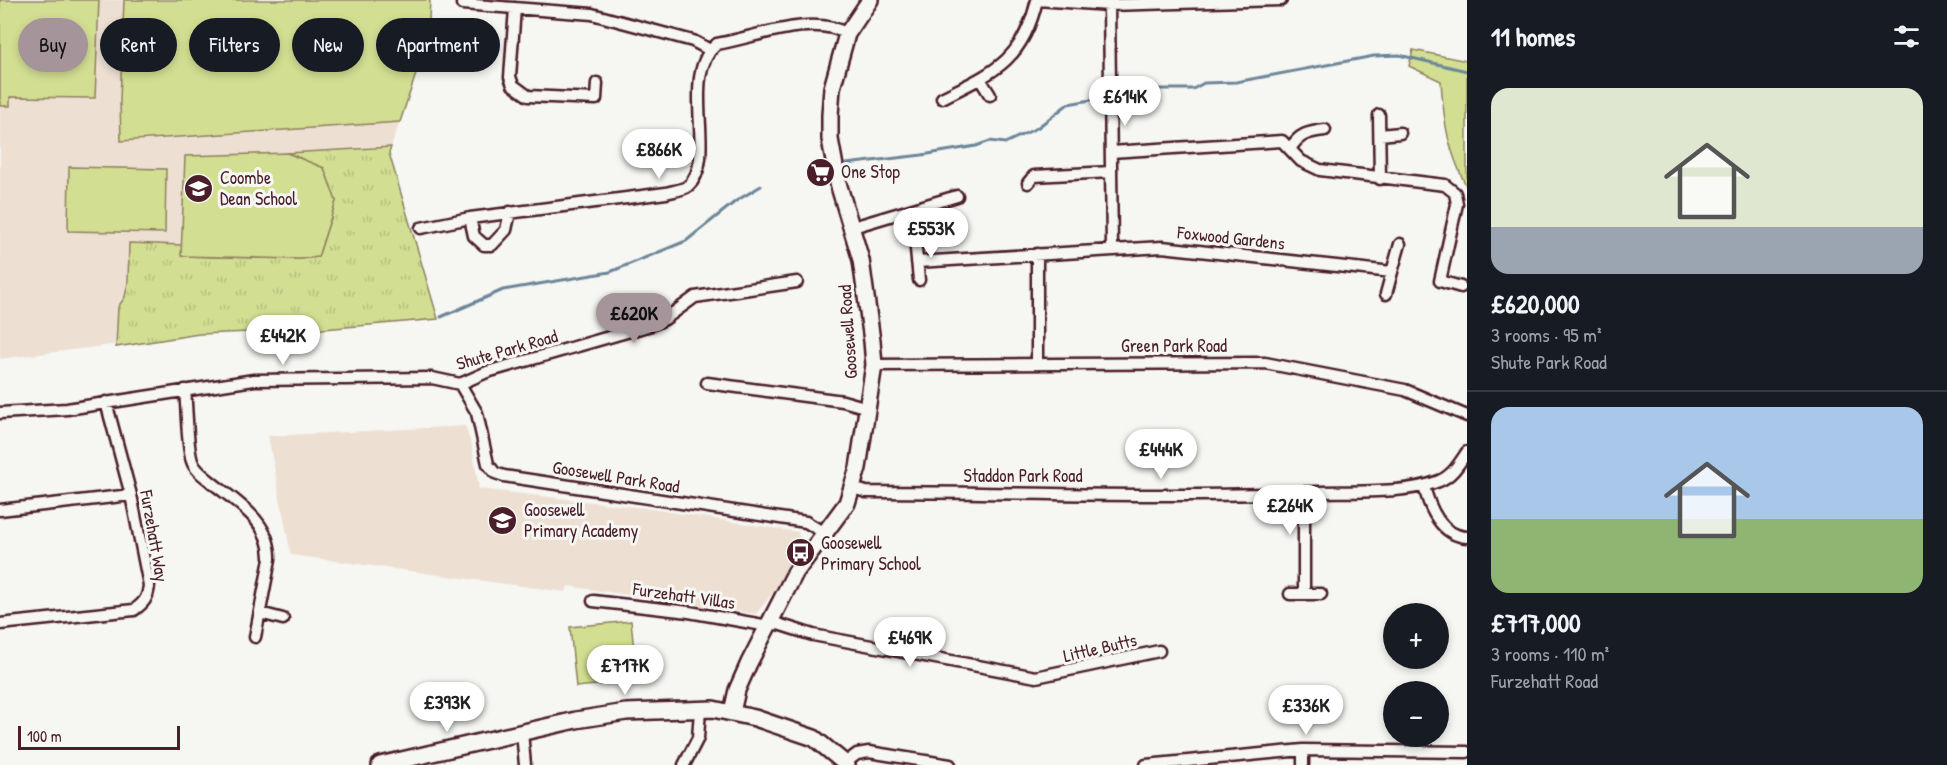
<!DOCTYPE html>
<meta charset="utf-8">
<style>
body{margin:0;font-family:"Patrick Hand",sans-serif;background:#20242c;color:#f1f3f6;height:100vh;display:flex;flex-direction:column;font-size:22px;white-space:nowrap}
*{box-sizing:border-box;margin:0}
p{font-size:20px;color:#9ea1a6}
.icon{flex:none;width:33px;height:33px;fill:none;stroke:currentColor;stroke-width:2;stroke-linecap:round;stroke-linejoin:round}
.map{position:relative;flex:1;overflow:hidden}
.sheet{display:flex;flex-direction:column;background:#171b24;width:480px}
.sheet>*{flex:none}
.hud{position:absolute;left:18px;top:18px;width:570px;height:54px;display:flex;gap:12px}
.fabs{position:absolute;left:1383px;top:603px;display:grid;gap:12px}
.fabs a{display:grid;place-items:center;width:66px;height:66px;border-radius:50%;background:#171b24;box-shadow:0 3px 9px #0003;font-size:30px}
.scale{position:absolute;left:18px;bottom:15px;width:162px;box-sizing:border-box;padding-left:6px;border:3px solid #4a1f2b;border-top:0;font-size:16px;line-height:21px;white-space:nowrap;color:#4a1f2b;-webkit-text-stroke:4px #f6f6f2;paint-order:stroke}
.price{position:absolute;translate:-50% -51px;padding:0 14px;border-radius:21px;background:#fff;color:#222;font-size:20px;line-height:39px;filter:drop-shadow(0 2px 3px #0008)}
.price::after{content:'';position:absolute;left:50%;top:36px;width:18px;height:14px;margin-left:-9px;background:inherit;clip-path:polygon(0 0,100% 0,50% 100%)}
.price.on{background:#a6949b;color:#111}
ul{padding:0;list-style:none}
li{display:grid;align-content:center;gap:12px;height:318px;padding:0 24px}
li+li{border-top:2px solid #363941}
li span{display:grid;place-items:center;height:186px;border-radius:18px;color:#555}
li>.icon{margin-inline-start:auto}
span .icon{width:108px;height:108px;fill:#fffc;stroke-width:1}
li b{font-size:26px}
h2{display:flex;justify-content:space-between;align-items:center;height:72px;padding:0 24px;font-size:26px}
.chip{padding:0 21px;border-radius:27px;background:#171b24;box-shadow:0 3px 9px #0003;font-size:21px;line-height:54px}
.chip.on{background:#a6949b;color:#111}
main{display:flex;flex:1;min-height:0}
.map>svg:first-child{display:block}
</style>
<main>
<div class="map">
<svg width="1467" height="765" viewBox="0 0 1467 765">
<defs>
<pattern id="grass-tufts" width="24" height="20" patternUnits="userSpaceOnUse" patternTransform="scale(1.5)"><rect width="24" height="20" fill="#d2df92"/><path d="M3 7l-1-3M5 7V3M7 7l1-3M15 17l-1-3M17 17v-4M19 17l1-3" fill="none" stroke="#b6bf7e"/></pattern>
</defs>
<rect width="100%" height="100%" fill="#f6f6f2"/>
<filter id="ink" filterUnits="userSpaceOnUse"><feTurbulence type="fractalNoise" baseFrequency=".0167" numOctaves="2"/><feDisplacementMap in="SourceGraphic" scale="12" xChannelSelector="R" yChannelSelector="G"/><feConvolveMatrix kernelMatrix="1 2 1 2 8 2 1 2 1" color-interpolation-filters="sRGB"/></filter>
<g filter="url(#ink)">
<path fill="#ede0d2" d="M0 0H430L428 38 389 153 438 319 323 329 199 334 0 359Z
M465 426 472 446 479 489 645 508 798 532 800 540 797 550 772 594 756 614 568 586 566 592 291 555 268 436Z"/>
<path fill="url(#grass-tufts)" stroke="#8e7f5e" stroke-width="1.5" d="M391 147 389 153 438 319 323 329 199 334 116 347 118 307 125 297 128 282 129 243 182 245V256L300 259 318 257 336 201 324 168 287 153Z"/>
<path fill="#d2df92" stroke="#8e7f5e" stroke-width="1.5" d="M0 0H99L95 98 10 97V106H0Z
M124 0H430L428 38 400 122 121 141 120 100Z
M1413 50 1467 61V188C1448 149 1444 125 1441 81L1409 66Z
M287 153 324 168 336 201 318 257 300 259 181 256 185 156Z
M69 167 166 169 165 233 68 231Z
M631 621 637 681 576 687 570 627Z"/>
<g fill="none" stroke-linecap="round" stroke-linejoin="round">
<path stroke="#6c8699" stroke-width="3" d="M1123 92 1133 94 1149 89H1193L1204 83 1236 82 1374 56 1399 55 1467 71
M846 164 922 155 976 146 990 141 1005 143 1037 128 1068 104 1102 98
M441 317 503 290 610 272 686 241 736 201 761 186"/>
<defs>
<path id="street" d="M1037 0 1109 5 1281 0
M462 4 592 14 693 41 710 50
M1109 5 1112 248
M515 8 510 77 513 85 528 96 596 99 597 83
M980 79 990 95
M942 98C994 72 1023 61 1037 0
M1379 115 1380 179
M1380 135 1400 133
M1290 149C1299 134 1308 132 1325 130
M1111 152 1282 141 1301 161 1320 170 1445 185 1455 193 1457 204 1440 281 1461 287
M1028 183 1034 176 1111 172
M510 212 506 230 492 245H484L474 236 470 218 666 193C673 191 683 190 688 186 719 159 678 75 717 44 753 38 814 13 847 34
M853 227 957 196
M421 228 470 218
M915 239 919 280
M1037 254V363
M917 262 1162 247 1392 272 1400 244
M1386 294 1392 272
M874 365 1265 363 1405 390 1467 416
M707 383 843 401 868 408
M460 384 477 413 488 464 495 473 504 476 806 522 826 534
M185 390C187 408 187 447 192 461 194 469 204 476 210 481 237 503 271 521 270 559L255 637
M0 413 67 409 254 380 432 378 460 384 487 372 651 325 665 319 695 297 797 282
M1424 486C1429 507 1441 536 1467 537
M853 488 866 492C1016 492 1167 499 1317 492 1351 491 1408 494 1439 481 1452 476 1459 464 1467 452
M0 510 131 495
M1290 594H1304V493
M1304 594H1321
M593 601 689 612 763 625 778 624 813 635 1036 677 1159 651
M260 613 283 619
M0 624 134 610C144 603 148 598 149 585L131 495 106 402
M522 732 525 765
M1303 750V765
M845 763 857 754 869 752 950 765
M684 765 698 738 700 710
M1146 765 1303 750 1467 752"/>
<path id="secondary" d="M732 712 737 690 749 663 795 573 847 503 858 468 874 365 872 341 861 260 838 183 830 139V115L832 88 847 34 870 0
M380 765 576 720 626 712 713 709 755 718 814 738 847 765"/>
</defs>
<use href="#street" stroke="#4a1f2b" stroke-width="15"/>
<use href="#secondary" stroke="#4a1f2b" stroke-width="20"/>
<use href="#street" stroke="#f6f6f2" stroke-width="10"/>
<use href="#secondary" stroke="#f6f6f2" stroke-width="15"/>
</g>
</g>
<defs>
<symbol id="supermarket-disc" viewBox="-11 -11 22 22"><circle r="9.5" fill="#4a1f2b" stroke="#f6f6f2"/><path d="M-6-5.5h2.5l.6 2H6L4.5 2H-2.5L-4.4-4H-6ZM-1.5 3.2a1.3 1.3 0 1 0 .1 0ZM3 3.2a1.3 1.3 0 1 0 .1 0Z" fill="#fff"/></symbol>
<symbol id="school-disc" viewBox="-11 -11 22 22"><circle r="9.5" fill="#4a1f2b" stroke="#f6f6f2"/><path d="M0-5L7-2L0 1L-7-2ZM-4 1L0 2.5L4 1V4Q0 6-4 4Z" fill="#fff"/></symbol>
<symbol id="bus-disc" viewBox="-11 -11 22 22"><circle r="9.5" fill="#4a1f2b" stroke="#f6f6f2"/><path d="M-5-6H5V4H4V6H2V4H-2V6H-4V4H-5ZM-3.5-4V0h7V-4ZM-3.5 1.2v1.5H-2V1.2ZM2 1.2v1.5H3.5V1.2Z" fill="#fff"/></symbol>
</defs>
<g fill-rule="evenodd">
<use href="#supermarket-disc" x="804" y="156" width="33" height="33"/>
<use href="#school-disc" x="182" y="172" width="33" height="33"/>
<use href="#school-disc" x="486" y="504" width="33" height="33"/>
<use href="#bus-disc" x="784" y="536" width="33" height="33"/>
</g>
<g text-anchor="middle" stroke-width="6" stroke-linejoin="round" paint-order="stroke">
<g font-size="18" fill="#4a1f2b" stroke="#f6f6f2" text-anchor="start">
<text x="841" y="178">One Stop</text>
<text x="220" y="184">Coombe<tspan x="220" dy="21">Dean School</tspan></text>
<text x="524" y="516">Goosewell<tspan x="524" dy="21">Primary Academy</tspan></text>
<text x="821" y="549">Goosewell<tspan x="821" dy="21">Primary School</tspan></text>
</g>
<g font-size="18" fill="#4a1f2b" stroke="#f6f6f2">
<text transform="translate(1231 238) rotate(6)" y="6">Foxwood Gardens</text>
<text transform="translate(848 332) rotate(-94)" y="6">Goosewell Road</text>
<text x="1174" y="352">Green Park Road</text>
<text transform="translate(507 350) rotate(-16)" y="6">Shute Park Road</text>
<text x="1023" y="482">Staddon Park Road</text>
<text transform="translate(616 477) rotate(9)" y="6">Goosewell Park Road</text>
<text transform="translate(154 536) rotate(80)" y="6">Furzehatt Way</text>
<text transform="translate(684 596) rotate(8)" y="6">Furzehatt Villas</text>
<text transform="translate(1100 648) rotate(-13)" y="6">Little Butts</text>
</g>
</g>
</svg>
<div class="fabs">
<a>+</a>
<a>−</a>
</div>
<div class="scale">100 m</div>
<b class="price" style="left:1125px;top:127px">£614K</b>
<b class="price" style="left:659px;top:180px">£866K</b>
<b class="price" style="left:931px;top:259px">£553K</b>
<b class="price on" style="left:634px;top:344px">£620K</b>
<b class="price" style="left:283px;top:366px">£442K</b>
<b class="price" style="left:1161px;top:480px">£444K</b>
<b class="price" style="left:1290px;top:536px">£264K</b>
<b class="price" style="left:910px;top:668px">£469K</b>
<b class="price" style="left:625px;top:696px">£717K</b>
<b class="price" style="left:447px;top:733px">£393K</b>
<b class="price" style="left:1306px;top:736px">£336K</b>
<div class="hud">
<a class="chip on">Buy</a>
<a class="chip">Rent</a>
<a class="chip">Filters</a>
<a class="chip">New</a>
<a class="chip">Apartment</a>
</div>
</div>
<section class="sheet">
<h2>11 homes<svg class="icon" aria-label="filters" viewBox="0 0 24 24"><path d="M4 7h16M4 17h16"/><circle cx="9" cy="7" r="2"/><circle cx="15" cy="17" r="2"/></svg></h2>
<ul>
<li><span style="background:linear-gradient(#dfe7d0 75%,#9aa5b1 0)"><svg class="icon" aria-label="home" viewBox="0 0 24 24"><path d="M3 11l9-7 9 7M6 9v11h12V9"/></svg></span><div><b>£620,000</b><p>3 rooms · 95 m²</p><p>Shute Park Road</p></div></li>
<li><span style="background:linear-gradient(#a9c7e8 60%,#8fb573 0)"><svg class="icon" aria-label="home" viewBox="0 0 24 24"><path d="M3 11l9-7 9 7M6 9v11h12V9"/></svg></span><div><b>£717,000</b><p>3 rooms · 110 m²</p><p>Furzehatt Road</p></div></li>
</ul>
</section>
</main>
